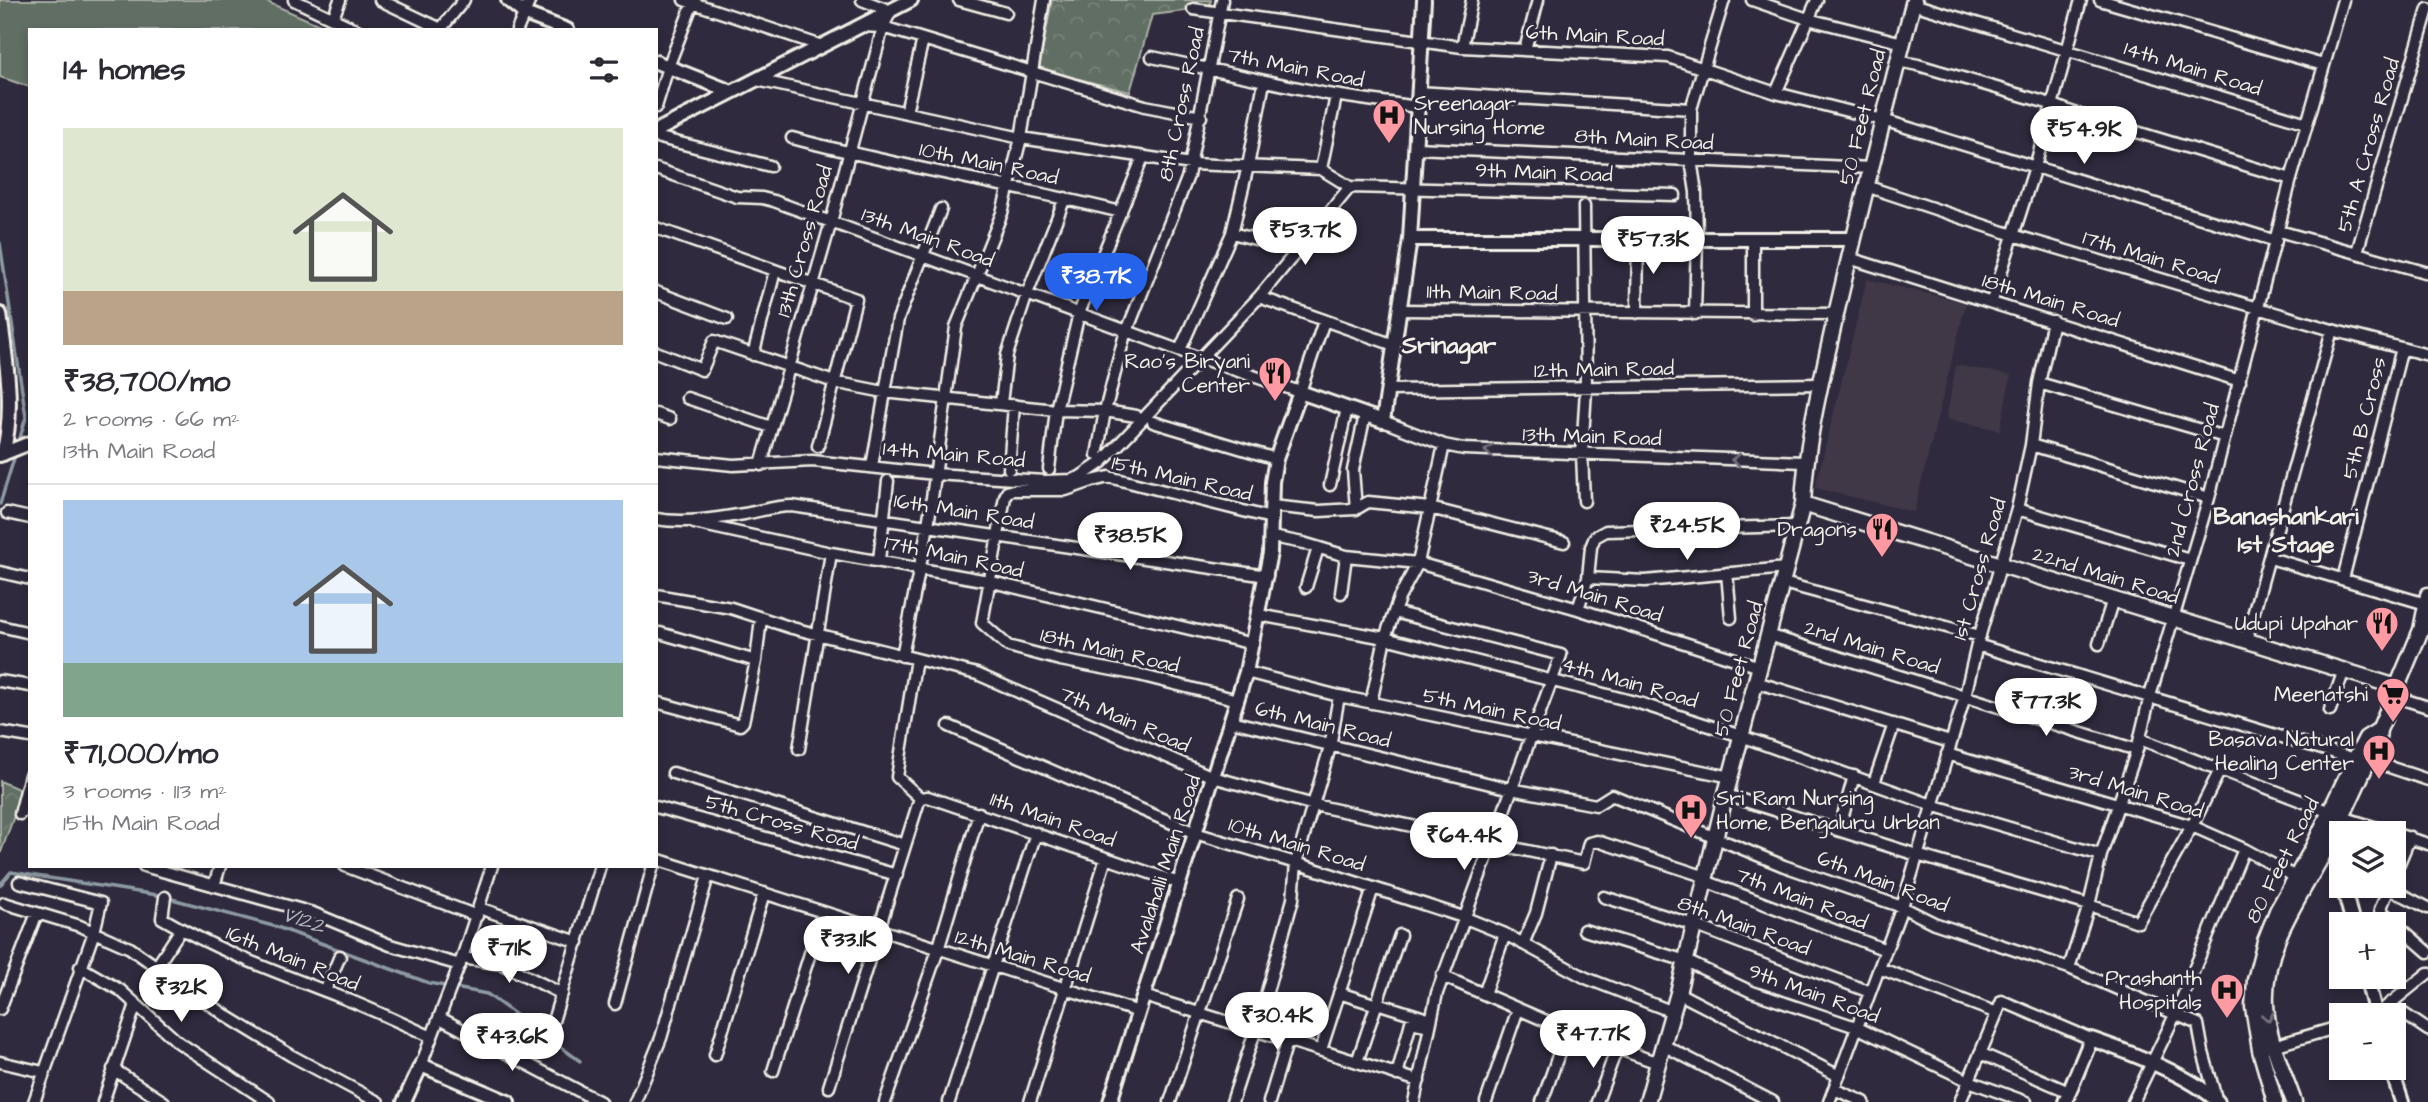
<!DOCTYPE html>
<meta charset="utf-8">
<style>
body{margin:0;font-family:"Architects Daughter",sans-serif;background:#f7f7f7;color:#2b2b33;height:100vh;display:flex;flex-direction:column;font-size:26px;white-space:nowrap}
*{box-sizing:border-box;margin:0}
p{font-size:23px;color:#7c7c81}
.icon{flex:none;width:38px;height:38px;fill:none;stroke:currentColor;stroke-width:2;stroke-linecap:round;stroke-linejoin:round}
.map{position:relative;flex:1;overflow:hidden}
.panel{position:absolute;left:28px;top:28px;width:630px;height:840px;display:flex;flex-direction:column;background:#fff;border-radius:0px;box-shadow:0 4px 10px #0003}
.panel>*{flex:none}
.controls{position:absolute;left:2329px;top:821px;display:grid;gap:14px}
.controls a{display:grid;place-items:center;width:77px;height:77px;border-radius:0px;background:#fff;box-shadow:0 4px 10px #0003;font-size:35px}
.price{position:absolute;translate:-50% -60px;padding:0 16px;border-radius:24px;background:#fff;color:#222;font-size:23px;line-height:46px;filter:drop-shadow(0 2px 4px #0008)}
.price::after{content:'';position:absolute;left:50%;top:42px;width:21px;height:16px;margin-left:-10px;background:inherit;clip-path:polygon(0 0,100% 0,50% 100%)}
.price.active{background:#2563eb;color:#fff}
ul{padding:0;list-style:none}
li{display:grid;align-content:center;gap:14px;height:371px;padding:0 35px}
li+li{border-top:2px solid #e1e1e2}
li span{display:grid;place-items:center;height:217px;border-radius:0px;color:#555}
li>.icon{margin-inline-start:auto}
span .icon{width:126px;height:126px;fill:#fffc;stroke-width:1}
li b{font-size:30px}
h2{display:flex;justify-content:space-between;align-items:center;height:84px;padding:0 35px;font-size:30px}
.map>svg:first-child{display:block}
</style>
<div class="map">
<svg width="2428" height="1102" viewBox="0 0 2428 1102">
<defs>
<pattern id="park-crowns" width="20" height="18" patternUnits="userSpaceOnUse" patternTransform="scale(1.75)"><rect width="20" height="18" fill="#616e64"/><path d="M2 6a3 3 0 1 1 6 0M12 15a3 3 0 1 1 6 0" fill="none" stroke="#78837a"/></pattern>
</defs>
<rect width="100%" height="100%" fill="#2f2a3d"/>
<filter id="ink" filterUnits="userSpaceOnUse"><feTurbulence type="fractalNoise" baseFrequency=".0143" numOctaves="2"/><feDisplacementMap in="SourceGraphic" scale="14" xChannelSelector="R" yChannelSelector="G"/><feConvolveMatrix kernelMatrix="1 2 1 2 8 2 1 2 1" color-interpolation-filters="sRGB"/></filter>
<g filter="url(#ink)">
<path fill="#413747" d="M1867 279 1966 303 1914 512 1815 488Z
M1956 365 2011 375 2000 430 1946 419Z"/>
<path fill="url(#park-crowns)" stroke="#aab0a6" stroke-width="2" d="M1052 0H1211L1209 8 1152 15 1130 92 1039 69Z
M0 781 23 791 0 855Z"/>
<path fill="#616e64" stroke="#aab0a6" stroke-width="2" d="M0 0H263L331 30H30V87L0 77Z"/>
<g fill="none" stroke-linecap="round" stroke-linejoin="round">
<path stroke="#8e9ba3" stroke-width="3.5" d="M0 243 26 417 18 445
M0 504 16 452
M0 885 11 872 157 895 277 927 429 983 487 994 580 1061"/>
<defs>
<path id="minor" d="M294 0 357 30
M380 0 441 29
M684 0 822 46
M959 0 1006 13
M1752 0 1808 19 1903 43
M2100 0 2323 65
M1913 4 2307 123
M1193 9 1462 47 1668 57 1776 93 1883 120 2276 241
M333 18 340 0
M860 26 883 27 1145 106 1201 117
M440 30 464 0
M517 30 530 0
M1462 47 1472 0
M1525 50 1538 0
M1152 57 1327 94 1417 107
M1898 61 1918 65 2051 104 2071 112 2291 179
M757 80 1021 138 1191 164 1321 169 1350 187
M1418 92 1691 109
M1776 93 1817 0
M656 107 668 67 694 0
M906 112 923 39
M656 137 770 166
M792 138C900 167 1012 185 1121 212
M1415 148 1871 168
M656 169 737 197 762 198 774 201 1200 358 1300 392 1324 321
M1321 169 1336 96
M1866 186 2013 235 2332 330 2428 355
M656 228 856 299 818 446
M2279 231 2428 273
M1232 233 1298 250
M2357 252 2428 9
M1849 258 2240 381
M656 292 727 319
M1259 297 1394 345
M1992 301 2035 167 2081 0
M1399 310 1836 314
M1637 313 1638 239
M1695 314 1697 239 1696 192 1691 160V109L1724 0
M1753 315V239
M1180 350 1232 233 1248 166 1264 82
M656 352 702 370 714 341 834 382 884 392 1056 410 1105 411 1136 416
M753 355 775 271
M2039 383 2225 437
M1388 390 1820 384
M687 398 771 427
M1001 403 1007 355 1027 294 1065 198
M656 414 670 419
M1383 421 1444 445 1464 449 1805 462
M1153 422 1276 459
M2031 445 2209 498
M1097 455 1105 411 1126 330 1129 326 1188 176 1222 0
M656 457 733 465 813 461 935 474 1045 481 1071 480 1080 477 1102 462 1259 297 1350 187 1675 195
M761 465 831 222 883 27 891 11 862 0
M872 466 898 319 941 209
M1009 469 1014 405
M1049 469 1056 410 1079 313 1143 157
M1330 485 1347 408
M1584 501 1582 454 1586 389 1584 206
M1271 506 1319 511 1356 509 1368 502 1430 508 1564 542
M1356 509 1353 470 1365 415
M2017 509 2190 560
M7 513 30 518
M656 519C685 524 715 519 744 514 760 511 775 506 792 506L1267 576
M694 523 831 553 988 581 1253 644
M1272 537 1303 543 1346 556 1418 563 1578 609 1760 667
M2270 558 2426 604
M879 560 888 481
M0 572 30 579
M1727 573 1731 618
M1588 578 1645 581 1786 568
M2343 579 2402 348
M1783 583 1980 636
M1306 587 1318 548
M1341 593 1346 556
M656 595 731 608 792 628 977 674 1213 777 1314 805 1584 863 1589 843 1597 841 1706 877
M1578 609 1588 578 1591 547 1595 537 1606 531 1797 526
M1394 612 1561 655 1437 993 1414 1102
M1259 615 1385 638 1639 703 1741 736 1932 805 2101 855
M0 626 30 633
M660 633 756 661
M1768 635 2137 750
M2246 640 2332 330
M2099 644 2113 599
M1977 645 2355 759
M902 656 928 526 956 327 1002 213 1021 138 1044 0
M916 659 897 777 920 798
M1246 672 1339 696 1731 777
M0 681 30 686
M1756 682 1950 742
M2393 696 2428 707
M1238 700 1139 675 1060 660 1008 646 982 623 1005 497 1007 492 1013 490H1066L1092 481 1109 477 1271 518
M656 702 740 725 743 722 756 661 761 618
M1371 703 1385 638 1399 598 1418 563 1444 445
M2330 710 2344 670
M1231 721 1511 789 1596 805 1612 795 1784 866 1902 907 1934 923 2069 968 2198 1024 2203 1052 2217 1102
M949 726 1195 833 1296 863 1463 917 1505 934 1586 978 1673 1012
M0 732 30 737
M2140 739 2330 812
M799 749 831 553
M1947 754 2192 826 2244 849 2301 880
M2368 760 2428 780
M673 773 905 845
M1874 783 1894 724
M1726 795 1917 855 2089 905 2138 922 2192 826 2220 770
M656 807 897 875
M20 814 30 775
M2342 817 2428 844
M1839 830 1854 776
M656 859 1139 1012
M144 866 313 913 390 945 460 965
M345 866 477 916
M2394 875 2410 837
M1705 881 1886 950
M19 882 101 903 94 932 34 1102
M214 886 220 866
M2390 886 2380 910 2428 952
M2389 888 2428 908
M165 897 162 918C220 952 276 972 338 996 370 1008 401 1023 432 1037
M1604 897 1694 925 1870 992
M4 903 80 926 130 948 228 1017 292 1056 378 1102
M479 908 578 942
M1584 930 1686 961 1752 992 1856 1027 1969 1081 2026 1102
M1523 944 1536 913 1551 855
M462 958 502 964 562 994
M157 966 181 929
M80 967 120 990 178 1042 269 1102
M1879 968 1997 1013
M2069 968 2089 905 2101 855 2137 750 2150 696 2209 498 2291 179 2343 0
M1442 976 1567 1030 1658 1063
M325 991 340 956
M1339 993 1377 1005
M1678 993 1839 1076
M1484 994 1505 934
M1144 996 1419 1081
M1377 1003 1431 1020
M615 1004 653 866
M2389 1004 2428 1030
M0 1009 37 913
M2376 1015 2428 973
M440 1018 600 1102
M550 1031 600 866
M1663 1045 1773 1102
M2270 1047 2342 1026
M1321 1050 1373 888
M1980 1053 2069 1092
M715 1055 764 893
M0 1062 43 1072
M1357 1062 1400 935
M421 1065 462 958 492 866
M113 1069 164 1102
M773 1071 823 912
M1397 1075 1411 1022 1430 1026
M829 1087 920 798 928 797 1179 883
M1834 1089 1864 1102
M103 1102 136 1004
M635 1102 661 1038 708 876
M885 1102 938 950 979 813
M949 1102 1036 833
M1030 1102 1106 858
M1170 1102 1238 899
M1232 1102 1261 1013 1293 899 1296 863 1330 747 1339 696
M1269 1102 1288 1039
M1486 1102 1518 1009
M1542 1102 1567 1030
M1597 1102 1617 1048
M1829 1102 1902 907 1965 696 1977 645 2017 509 2031 445 2039 383 2053 321
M1960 1102 2002 1001 2091 1039
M2133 1102 2176 1013 2244 849"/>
<path id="tertiary" d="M508 0 525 14 567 30
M656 62 732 92
M656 131 911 0
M1410 239H1853
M0 314C6 360 15 409 3 454
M0 455 30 443
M2331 838 2342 879
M2343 886 2353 924
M2366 976 2376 1015
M2391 1068 2402 1102
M404 1102 421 1065 508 1102
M1110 1102 1246 672 1270 553 1272 482 1276 459 1300 392 1383 421 1410 239 1424 0
M2065 1102 2091 1039C2126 1051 2192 1076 2218 1102"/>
<path id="secondary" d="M1803 504 2397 687
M1647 1102 1678 993 1724 801 1803 504C1806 437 1823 375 1837 310 1861 206 1887 103 1914 0
M2275 1102 2260 1050 2253 1007 2255 980 2265 941 2277 911 2311 851 2355 759 2366 738 2379 730
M2294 1102C2283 1071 2267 1037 2266 1004 2263 947 2296 903 2322 856 2343 818 2360 778 2378 739L2379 730 2421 630 2428 595"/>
</defs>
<use href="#minor" stroke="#f4f1e8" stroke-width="15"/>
<use href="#tertiary" stroke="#f4f1e8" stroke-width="18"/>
<use href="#secondary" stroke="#f4f1e8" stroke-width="19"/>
<use href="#minor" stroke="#2f2a3d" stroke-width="10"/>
<use href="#tertiary" stroke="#2f2a3d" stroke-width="12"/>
<use href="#secondary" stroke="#2f2a3d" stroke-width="14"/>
</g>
<defs><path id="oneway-chevron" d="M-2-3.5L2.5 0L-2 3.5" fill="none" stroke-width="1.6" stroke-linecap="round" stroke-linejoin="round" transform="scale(1.75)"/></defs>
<g stroke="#747079">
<use href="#oneway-chevron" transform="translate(1489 451) rotate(-177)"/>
<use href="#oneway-chevron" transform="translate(1736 460) rotate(-178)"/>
<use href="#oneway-chevron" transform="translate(2268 1017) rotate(79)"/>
</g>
</g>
<defs>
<symbol id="hospital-pin" viewBox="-11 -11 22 30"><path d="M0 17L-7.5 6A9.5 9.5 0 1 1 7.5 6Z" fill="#ff9aa2" stroke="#2f2a3d"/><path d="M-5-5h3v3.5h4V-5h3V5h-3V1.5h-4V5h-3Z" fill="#111"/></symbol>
<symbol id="restaurant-pin" viewBox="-11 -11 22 30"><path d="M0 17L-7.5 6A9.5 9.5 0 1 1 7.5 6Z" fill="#ff9aa2" stroke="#2f2a3d"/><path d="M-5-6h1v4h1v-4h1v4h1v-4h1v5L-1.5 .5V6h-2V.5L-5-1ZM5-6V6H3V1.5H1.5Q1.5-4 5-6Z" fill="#111"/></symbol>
<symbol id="supermarket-pin" viewBox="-11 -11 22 30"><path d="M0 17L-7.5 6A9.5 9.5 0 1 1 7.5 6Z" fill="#ff9aa2" stroke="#2f2a3d"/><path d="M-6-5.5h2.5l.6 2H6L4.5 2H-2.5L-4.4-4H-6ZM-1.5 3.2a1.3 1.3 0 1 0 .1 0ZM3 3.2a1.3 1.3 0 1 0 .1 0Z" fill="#111"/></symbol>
</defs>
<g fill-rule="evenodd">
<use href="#hospital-pin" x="1370" y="96" width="38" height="52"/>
<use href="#restaurant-pin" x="1256" y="354" width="38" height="52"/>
<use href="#restaurant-pin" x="1863" y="510" width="38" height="52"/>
<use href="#restaurant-pin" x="2363" y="604" width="38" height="52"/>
<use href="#supermarket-pin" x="2374" y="675" width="38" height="52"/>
<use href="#hospital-pin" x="2360" y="732" width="38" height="52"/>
<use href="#hospital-pin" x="1672" y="791" width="38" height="52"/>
<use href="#hospital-pin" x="2208" y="971" width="38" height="52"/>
</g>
<g text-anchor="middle" stroke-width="6" stroke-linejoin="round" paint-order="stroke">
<g font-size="21" fill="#f4f1e8" stroke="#2f2a3d">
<text transform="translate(1595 35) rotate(3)" y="7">6th Main Road</text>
<text transform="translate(1296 67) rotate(11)" y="7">7th Main Road</text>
<text transform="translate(2193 68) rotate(17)" y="7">14th Main Road</text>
<text transform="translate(1181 104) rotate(-78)" y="7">8th Cross Road</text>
<text transform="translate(1862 117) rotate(-76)" y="7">50 Feet Road</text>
<text transform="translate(1644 139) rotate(3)" y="7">8th Main Road</text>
<text transform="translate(2368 145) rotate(-74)" y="7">5th A Cross Road</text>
<text transform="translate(989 163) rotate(12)" y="7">10th Main Road</text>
<text transform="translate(1544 172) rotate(2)" y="7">9th Main Road</text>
<text transform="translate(928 237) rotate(20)" y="7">13th Main Road</text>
<text transform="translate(804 241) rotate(-74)" y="7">13th Cross Road</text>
<text transform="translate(2151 257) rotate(17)" y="7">17th Main Road</text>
<text transform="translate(1492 292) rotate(1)" y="7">11th Main Road</text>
<text transform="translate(2051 300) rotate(17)" y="7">18th Main Road</text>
<text transform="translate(1604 369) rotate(-1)" y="7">12th Main Road</text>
<text transform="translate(2364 418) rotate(-76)" y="7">5th B Cross</text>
<text transform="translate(1592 436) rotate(2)" y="7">13th Main Road</text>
<text transform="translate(954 454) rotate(5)" y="7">14th Main Road</text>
<text transform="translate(1182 478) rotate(13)" y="7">15th Main Road</text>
<text transform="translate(2192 480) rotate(-75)" y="7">2nd Cross Road</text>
<text transform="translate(964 511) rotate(9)" y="7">16th Main Road</text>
<text transform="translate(954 556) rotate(12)" y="7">17th Main Road</text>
<text transform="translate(1979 569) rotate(-74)" y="7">1st Cross Road</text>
<text transform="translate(2106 575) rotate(17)" y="7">22nd Main Road</text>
<text transform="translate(1595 595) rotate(17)" y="7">3rd Main Road</text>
<text transform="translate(1872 647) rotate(17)" y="7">2nd Main Road</text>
<text transform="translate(1110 650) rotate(13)" y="7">18th Main Road</text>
<text transform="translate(1738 669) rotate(-75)" y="7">50 Feet Road</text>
<text transform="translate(1630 682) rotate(16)" y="7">4th Main Road</text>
<text transform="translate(1492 709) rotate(12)" y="7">5th Main Road</text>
<text transform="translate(1125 719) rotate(23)" y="7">7th Main Road</text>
<text transform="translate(1323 724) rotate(14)" y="7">6th Main Road</text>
<text transform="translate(2136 791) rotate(17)" y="7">3rd Main Road</text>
<text transform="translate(1053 819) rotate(19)" y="7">11th Main Road</text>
<text transform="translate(782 822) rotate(16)" y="7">5th Cross Road</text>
<text transform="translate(1297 844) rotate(17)" y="7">10th Main Road</text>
<text transform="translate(2282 860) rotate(-63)" y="7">80 Feet Road</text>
<text transform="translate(1165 864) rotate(-72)" y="7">Avalahalli Main Road</text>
<text transform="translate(1883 881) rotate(21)" y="7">6th Main Road</text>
<text transform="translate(1802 898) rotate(21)" y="7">7th Main Road</text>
<text transform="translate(1744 925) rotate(20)" y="7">8th Main Road</text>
<text transform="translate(1023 956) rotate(17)" y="7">12th Main Road</text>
<text transform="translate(293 958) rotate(22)" y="7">16th Main Road</text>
<text transform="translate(1814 993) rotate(20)" y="7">9th Main Road</text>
</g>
<g font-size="21" fill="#f4f1e8" stroke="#2f2a3d" text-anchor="end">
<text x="1414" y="110" text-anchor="start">Sreenagar<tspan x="1414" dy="24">Nursing Home</tspan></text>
<text x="1250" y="368">Rao's Biryani<tspan x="1250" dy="24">Center</tspan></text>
<text x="1857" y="536">Dragons</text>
<text x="2358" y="630">Udupi Upahar</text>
<text x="2368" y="701">Meenatshi</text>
<text x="2354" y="746">Basava Natural<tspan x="2354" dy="24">Healing Center</tspan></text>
<text x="1716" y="805" text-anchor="start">Sri Ram Nursing<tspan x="1716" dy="24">Home, Bengaluru Urban</tspan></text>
<text x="2202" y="985">Prashanth<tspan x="2202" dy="24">Hospitals</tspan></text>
</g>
<g font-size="23" font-style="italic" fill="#b0b7ba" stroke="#2f2a3d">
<text transform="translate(304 919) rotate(19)" y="8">V122</text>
</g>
<g font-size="24" font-weight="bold" fill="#f4f1e8" stroke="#2f2a3d">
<text x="1449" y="353">Srinagar</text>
<text x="2286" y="524">Banashankari<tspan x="2286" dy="28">1st Stage</tspan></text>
</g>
</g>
</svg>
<div class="controls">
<a><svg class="icon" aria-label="layers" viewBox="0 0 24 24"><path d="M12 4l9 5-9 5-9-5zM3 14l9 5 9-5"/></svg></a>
<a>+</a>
<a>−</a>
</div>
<b class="price" style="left:2084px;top:166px">₹54.9K</b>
<b class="price" style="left:1305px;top:267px">₹53.7K</b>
<b class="price" style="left:1653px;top:276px">₹57.3K</b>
<b class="price active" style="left:1096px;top:313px">₹38.7K</b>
<b class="price" style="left:1687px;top:562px">₹24.5K</b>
<b class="price" style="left:1130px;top:572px">₹38.5K</b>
<b class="price" style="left:2046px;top:738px">₹77.3K</b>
<b class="price" style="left:1464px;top:872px">₹64.4K</b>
<b class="price" style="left:848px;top:976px">₹33.1K</b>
<b class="price" style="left:509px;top:985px">₹71K</b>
<b class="price" style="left:181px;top:1024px">₹32K</b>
<b class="price" style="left:1277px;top:1052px">₹30.4K</b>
<b class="price" style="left:1593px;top:1070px">₹47.7K</b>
<b class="price" style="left:512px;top:1073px">₹43.6K</b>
<section class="panel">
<h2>14 homes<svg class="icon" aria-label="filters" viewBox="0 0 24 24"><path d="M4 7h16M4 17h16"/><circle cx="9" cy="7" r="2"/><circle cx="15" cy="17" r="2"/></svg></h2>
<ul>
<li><span style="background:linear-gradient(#dfe7d0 75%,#b9a48a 0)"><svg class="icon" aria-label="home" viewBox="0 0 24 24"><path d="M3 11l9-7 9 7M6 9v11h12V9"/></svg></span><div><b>₹38,700/mo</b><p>2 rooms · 66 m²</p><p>13th Main Road</p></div></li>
<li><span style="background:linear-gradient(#a9c7e8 75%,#7fa58c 0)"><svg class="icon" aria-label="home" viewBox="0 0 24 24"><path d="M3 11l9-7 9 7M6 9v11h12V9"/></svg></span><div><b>₹71,000/mo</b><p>3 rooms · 113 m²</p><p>15th Main Road</p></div></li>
</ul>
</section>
</div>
